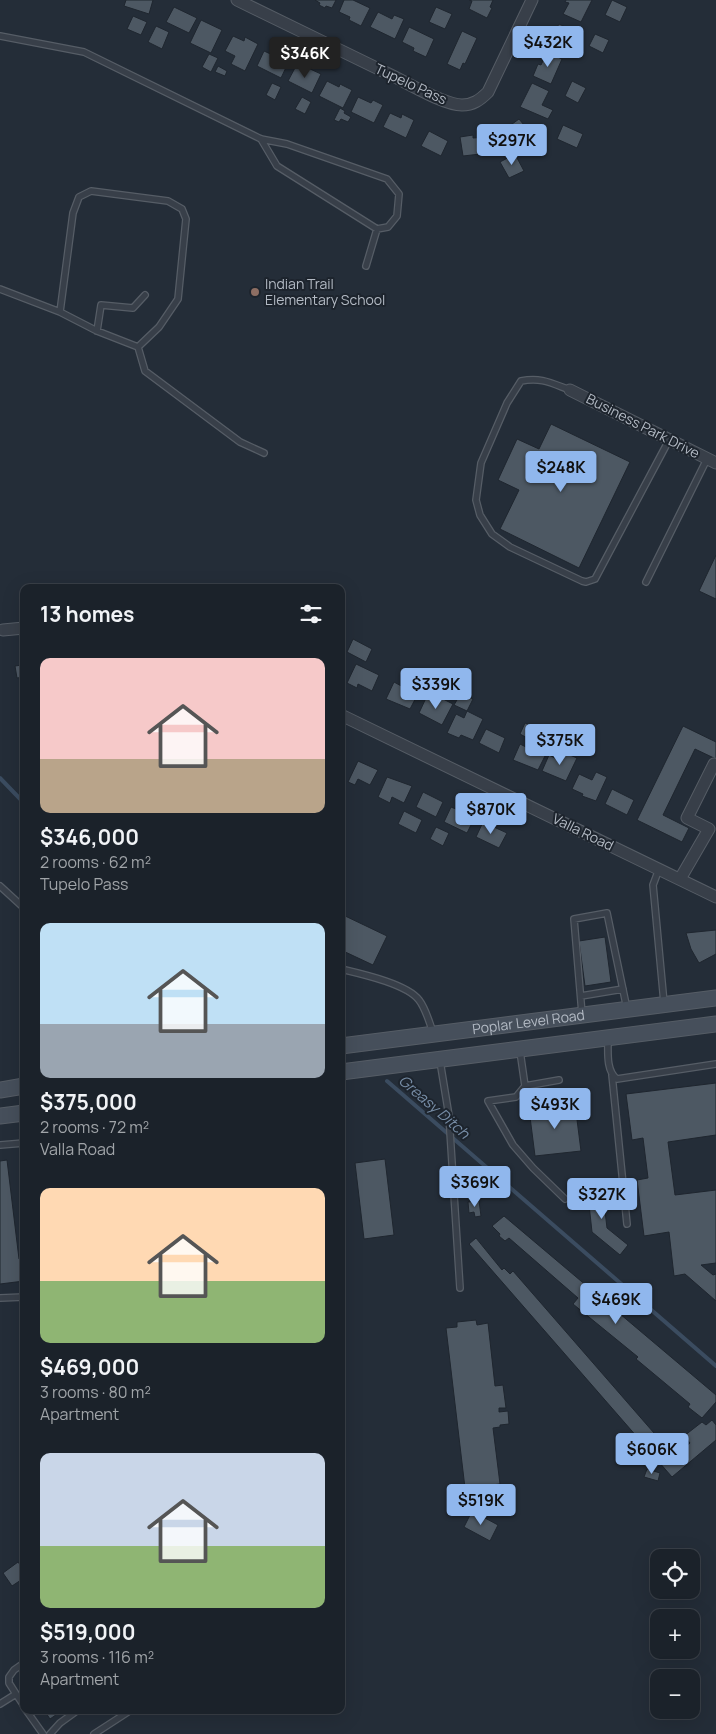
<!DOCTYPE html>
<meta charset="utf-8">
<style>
body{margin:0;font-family:Manrope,sans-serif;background:#282f36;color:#f1f3f6;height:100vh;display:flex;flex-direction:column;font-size:19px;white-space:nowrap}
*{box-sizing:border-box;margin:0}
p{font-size:16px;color:#a0a4a8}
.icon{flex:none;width:28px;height:28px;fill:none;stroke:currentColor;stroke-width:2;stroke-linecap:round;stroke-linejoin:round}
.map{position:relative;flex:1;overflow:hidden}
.drawer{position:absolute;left:20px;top:584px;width:325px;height:1130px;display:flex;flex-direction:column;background:#1b222a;border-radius:10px;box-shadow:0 5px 20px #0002,0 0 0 1px #393f47}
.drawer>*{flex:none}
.fabs{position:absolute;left:650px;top:1549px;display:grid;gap:10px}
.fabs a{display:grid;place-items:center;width:50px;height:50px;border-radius:10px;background:#1b222a;box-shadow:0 5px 20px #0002,0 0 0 1px #393f47;font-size:25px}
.price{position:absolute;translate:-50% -42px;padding:0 11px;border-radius:5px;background:#90b7ed;color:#111;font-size:16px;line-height:32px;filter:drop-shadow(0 1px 2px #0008)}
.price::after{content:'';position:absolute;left:50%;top:30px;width:15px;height:11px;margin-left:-8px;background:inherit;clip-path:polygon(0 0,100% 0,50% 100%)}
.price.on{background:#222;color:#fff}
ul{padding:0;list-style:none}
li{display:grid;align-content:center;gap:10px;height:265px;padding:0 20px}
li span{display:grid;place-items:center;height:155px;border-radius:10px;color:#555}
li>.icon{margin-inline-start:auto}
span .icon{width:90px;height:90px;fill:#fffc;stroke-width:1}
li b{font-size:21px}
h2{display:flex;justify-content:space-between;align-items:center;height:60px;padding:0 20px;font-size:21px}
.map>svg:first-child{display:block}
</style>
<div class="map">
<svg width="716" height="1734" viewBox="0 0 716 1734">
<rect width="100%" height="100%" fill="#242d38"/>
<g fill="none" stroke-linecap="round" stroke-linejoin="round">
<path stroke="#3b4c60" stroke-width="4" d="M0 778 24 803
M387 1081 716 1366"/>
</g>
<path fill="#4d5863" stroke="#1f262f" d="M126 0H153L149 14 124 6Z
M315 0H336L332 8 326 6 325 8 319 5 320 3Z
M344 0H353L370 8 361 26 349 20 350 17 339 12Z
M469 0H493L490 7 492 8 487 18 469 9 472 1Z
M566 0H592L581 22 563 14 569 3 565 2Z
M612 0 627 7 620 22 605 15Z
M174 7 197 18 189 33 166 22Z
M436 7 452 14 445 29 429 22Z
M378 12 392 19 394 15 404 19 395 39 370 27Z
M133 16 147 22 141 35 127 29Z
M201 20 222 30 211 53 190 43Z
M559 24 576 32 565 56 548 47 553 37 550 35 553 28 556 29Z
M156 26 169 32 162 49 148 42Z
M409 27 434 39 426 57 413 51 414 48 402 42Z
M462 31 477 38 465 64 463 63 460 70 447 64Z
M595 34 609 40 603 53 589 46Z
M233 36 244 41 245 37 258 44 245 71 231 64 235 56 225 51Z
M264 51 275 56 277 52 290 59 281 78 257 66Z
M547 52 562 59 551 84 533 76 538 64 541 65Z
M209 54 218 58 211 72 202 67Z
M218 66 227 71 225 76 215 72Z
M296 66 307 71 308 68 321 74 312 93 288 81Z
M327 81 339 87 340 84 352 90 343 108 319 96Z
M572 81 586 88 578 103 565 96Z
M272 83 281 87 275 100 266 95Z
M532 83 549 91 542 105 553 110 548 119 520 107Z
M302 97 311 102 305 114 295 109Z
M358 97 371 103 373 100 383 105 374 123 351 112Z
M340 108 345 111 344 113 351 117 348 122 341 119 339 122 334 120Z
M390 113 401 118 402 114 414 120 406 138 383 127Z
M519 119 534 137 519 149 515 143 509 148 496 132 506 125 508 127Z
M563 125 583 134 577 148 557 139Z
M429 131 448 141 441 156 421 146Z
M473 135V138L487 137 489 153 463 156 460 137Z
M515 154 524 171 509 178 500 162Z
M551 424 630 462 579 568 500 529 519 490 498 480 517 439 539 449Z
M716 555V599L699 591Z
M353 639 372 649 366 662 347 652Z
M24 660V677L17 678 15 666 22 665 21 661Z
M356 664 379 675 372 691 358 684 357 688 347 683Z
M394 682 405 688 408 682 421 688 410 709 386 699Z
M461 693 473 699 467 711 454 705Z
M426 698 438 703 441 698 453 704 442 725 419 713Z
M467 711 483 719 473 740 461 735 459 738 447 733 456 714 464 718Z
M525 723 537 728 531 740 520 734Z
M683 726 716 742V759L695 749 663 815 689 828 682 842 637 820Z
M486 729 505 738 499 753 479 743Z
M520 744 532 750 535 744 548 750 538 770 513 760Z
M565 753 577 758 566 781 542 771 549 755 561 761Z
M358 761 378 770 370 785 358 779 355 785 348 782Z
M596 772 607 777 596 801 582 796 583 794 572 789 579 774 592 780Z
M387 777 412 786 404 803 392 797 390 803 378 797Z
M612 789 634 800 627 815 605 804Z
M423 792 443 802 436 817 416 807Z
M451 807 475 817 467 833 444 822Z
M404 811 422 820 416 833 398 824Z
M483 822 507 833 499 848 476 837Z
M436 827 449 833 443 846 430 839Z
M341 914 387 936 373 965 341 950Z
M716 930V954L699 963 691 949 686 933Z
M605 937 611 982 585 986 579 941Z
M716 1083V1135L668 1142 675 1195 716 1190V1263L701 1265 713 1275 716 1274V1301L685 1274 674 1276 669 1232 644 1236 637 1180 648 1178 643 1138 632 1140 626 1094Z
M575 1104 581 1151 535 1156 529 1109Z
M385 1159 394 1235 364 1239 355 1163Z
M7 1160 19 1259 24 1258V1281L0 1284V1161Z
M587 1186H602L607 1228 628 1245 620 1255 592 1232Z
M479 1201 481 1216 475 1217 474 1212 469 1213 468 1202Z
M504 1216 716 1395V1402L702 1418 688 1407 690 1404 636 1359 638 1357 573 1304 578 1298 509 1238 505 1241 499 1236 500 1234 492 1226Z
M476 1238 502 1270 504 1268 510 1274 513 1271 674 1456 690 1443 684 1436 702 1422 706 1425 712 1420 716 1425V1440L672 1477 469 1244Z
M476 1320 477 1325 488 1323 495 1386 503 1385 506 1408H499V1412L508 1411 509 1424 500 1425V1427L493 1428 500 1484 465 1488 446 1328 457 1327V1322Z
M647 1469 660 1473 658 1481 644 1477Z
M472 1511 498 1525 490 1541 464 1527Z
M18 1562 24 1570V1578L12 1586 3 1573Z
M44 1710H63L50 1719Z"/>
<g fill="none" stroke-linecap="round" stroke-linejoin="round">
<defs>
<path id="lane" d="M0 36 84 52 261 139 287 144 387 179 399 194 397 216 388 227 377 229 277 166 261 139
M366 266 377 229
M0 289 60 312 97 331 138 347 145 371 240 442 264 453
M60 312 73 213 79 197 91 191 168 201 182 209 186 219 178 299 159 327 138 347
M97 331 101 305 133 308 145 295
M570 390C551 383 541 377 521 381L507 403 481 463 476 500 480 515 492 534 510 547 582 581 586 582 595 579 669 440
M646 582 707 459
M659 869 653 885 664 1003
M0 886 24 908
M341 969C362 974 407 984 419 1000 426 1009 429 1022 433 1032
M581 996 623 989
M582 1014 574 919 607 913 627 1009
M608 1039C608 1052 606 1071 617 1079L716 1064
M520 1051 525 1086 559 1080
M440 1061 449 1116 460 1288
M612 1075 627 1224
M525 1086 516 1097 488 1101 513 1145 533 1168 565 1199
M0 1145 24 1143
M0 1298 24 1297
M16 1694 9 1683V1677L14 1670 24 1663
M0 1704 16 1694 24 1706
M26 1710 43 1734
M50 1734 60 1723 78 1710
M94 1734 128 1712 127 1710"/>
<path id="street" d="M237 0C290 26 342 51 395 77 411 85 445 105 462 105 473 105 480 100 488 92L532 0
M570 390 716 463
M3 630 24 628
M341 715 716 897
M680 879 709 829 687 818 714 764 716 765"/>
<g id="secondary">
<path id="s1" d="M341 1046 716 998"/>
<path d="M341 1072 716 1024"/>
<path d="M0 1090 24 1086"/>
<path d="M0 1116 24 1113"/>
</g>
</defs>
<use href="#lane" stroke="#565d66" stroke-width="8"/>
<use href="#street" stroke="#565d66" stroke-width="13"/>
<use href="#secondary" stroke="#565d66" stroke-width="17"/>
<use href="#lane" stroke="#383f49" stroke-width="5.5"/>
<use href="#street" stroke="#383f49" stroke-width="11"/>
<use href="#secondary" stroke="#464f5b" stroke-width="15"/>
</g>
<circle fill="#8d6e63" stroke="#1d242d" stroke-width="2" cx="255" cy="292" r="5"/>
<g text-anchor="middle" stroke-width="4" stroke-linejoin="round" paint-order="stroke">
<g font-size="14" fill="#b3bac4" stroke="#1d242d">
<text transform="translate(411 84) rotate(25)" y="5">Tupelo Pass</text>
<text transform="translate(643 426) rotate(27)" y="5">Business Park Drive</text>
<text transform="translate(583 832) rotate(26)" y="5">Valla Road</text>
<text dy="5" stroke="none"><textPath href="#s1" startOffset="189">Poplar Level Road</textPath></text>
</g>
<g font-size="14" fill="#b3bac4" stroke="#1d242d" text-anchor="start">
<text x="265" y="289">Indian Trail<tspan x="265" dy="16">Elementary School</tspan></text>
</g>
<g font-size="15" font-style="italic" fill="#768ca5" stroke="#1d242d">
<text transform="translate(434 1107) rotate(41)" y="5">Greasy Ditch</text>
</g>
</g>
</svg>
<div class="fabs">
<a><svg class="icon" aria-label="locate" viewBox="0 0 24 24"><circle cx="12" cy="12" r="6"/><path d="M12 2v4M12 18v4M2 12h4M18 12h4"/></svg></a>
<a>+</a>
<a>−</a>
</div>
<b class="price" style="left:548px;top:68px">$432K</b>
<b class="price on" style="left:305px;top:79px">$346K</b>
<b class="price" style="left:512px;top:166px">$297K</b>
<b class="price" style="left:561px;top:493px">$248K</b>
<b class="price" style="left:436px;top:710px">$339K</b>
<b class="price" style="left:560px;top:766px">$375K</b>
<b class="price" style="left:491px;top:835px">$870K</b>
<b class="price" style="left:555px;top:1130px">$493K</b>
<b class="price" style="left:475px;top:1208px">$369K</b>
<b class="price" style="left:602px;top:1220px">$327K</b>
<b class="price" style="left:616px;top:1325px">$469K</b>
<b class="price" style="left:652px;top:1475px">$606K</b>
<b class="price" style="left:481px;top:1526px">$519K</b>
<section class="drawer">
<h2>13 homes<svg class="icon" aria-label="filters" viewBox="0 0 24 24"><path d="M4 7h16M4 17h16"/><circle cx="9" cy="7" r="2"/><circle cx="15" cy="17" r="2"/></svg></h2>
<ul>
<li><span style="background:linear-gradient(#f6c9c9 65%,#b9a48a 0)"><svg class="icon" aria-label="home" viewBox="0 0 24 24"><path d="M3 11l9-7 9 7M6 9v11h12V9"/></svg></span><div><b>$346,000</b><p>2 rooms · 62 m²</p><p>Tupelo Pass</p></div></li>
<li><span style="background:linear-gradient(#bfe0f5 65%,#9aa5b1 0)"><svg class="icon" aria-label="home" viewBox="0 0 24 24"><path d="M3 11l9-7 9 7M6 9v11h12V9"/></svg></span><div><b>$375,000</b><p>2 rooms · 72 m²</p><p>Valla Road</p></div></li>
<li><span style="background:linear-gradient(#ffd9b3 60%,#8fb573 0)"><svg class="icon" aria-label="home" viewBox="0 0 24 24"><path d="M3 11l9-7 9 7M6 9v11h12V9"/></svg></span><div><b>$469,000</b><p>3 rooms · 80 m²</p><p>Apartment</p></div></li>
<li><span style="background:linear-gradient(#c9d6e8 60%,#8fb573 0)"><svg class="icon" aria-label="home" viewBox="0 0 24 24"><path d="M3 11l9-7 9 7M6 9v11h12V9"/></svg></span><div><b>$519,000</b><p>3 rooms · 116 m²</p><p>Apartment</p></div></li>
</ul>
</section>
</div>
